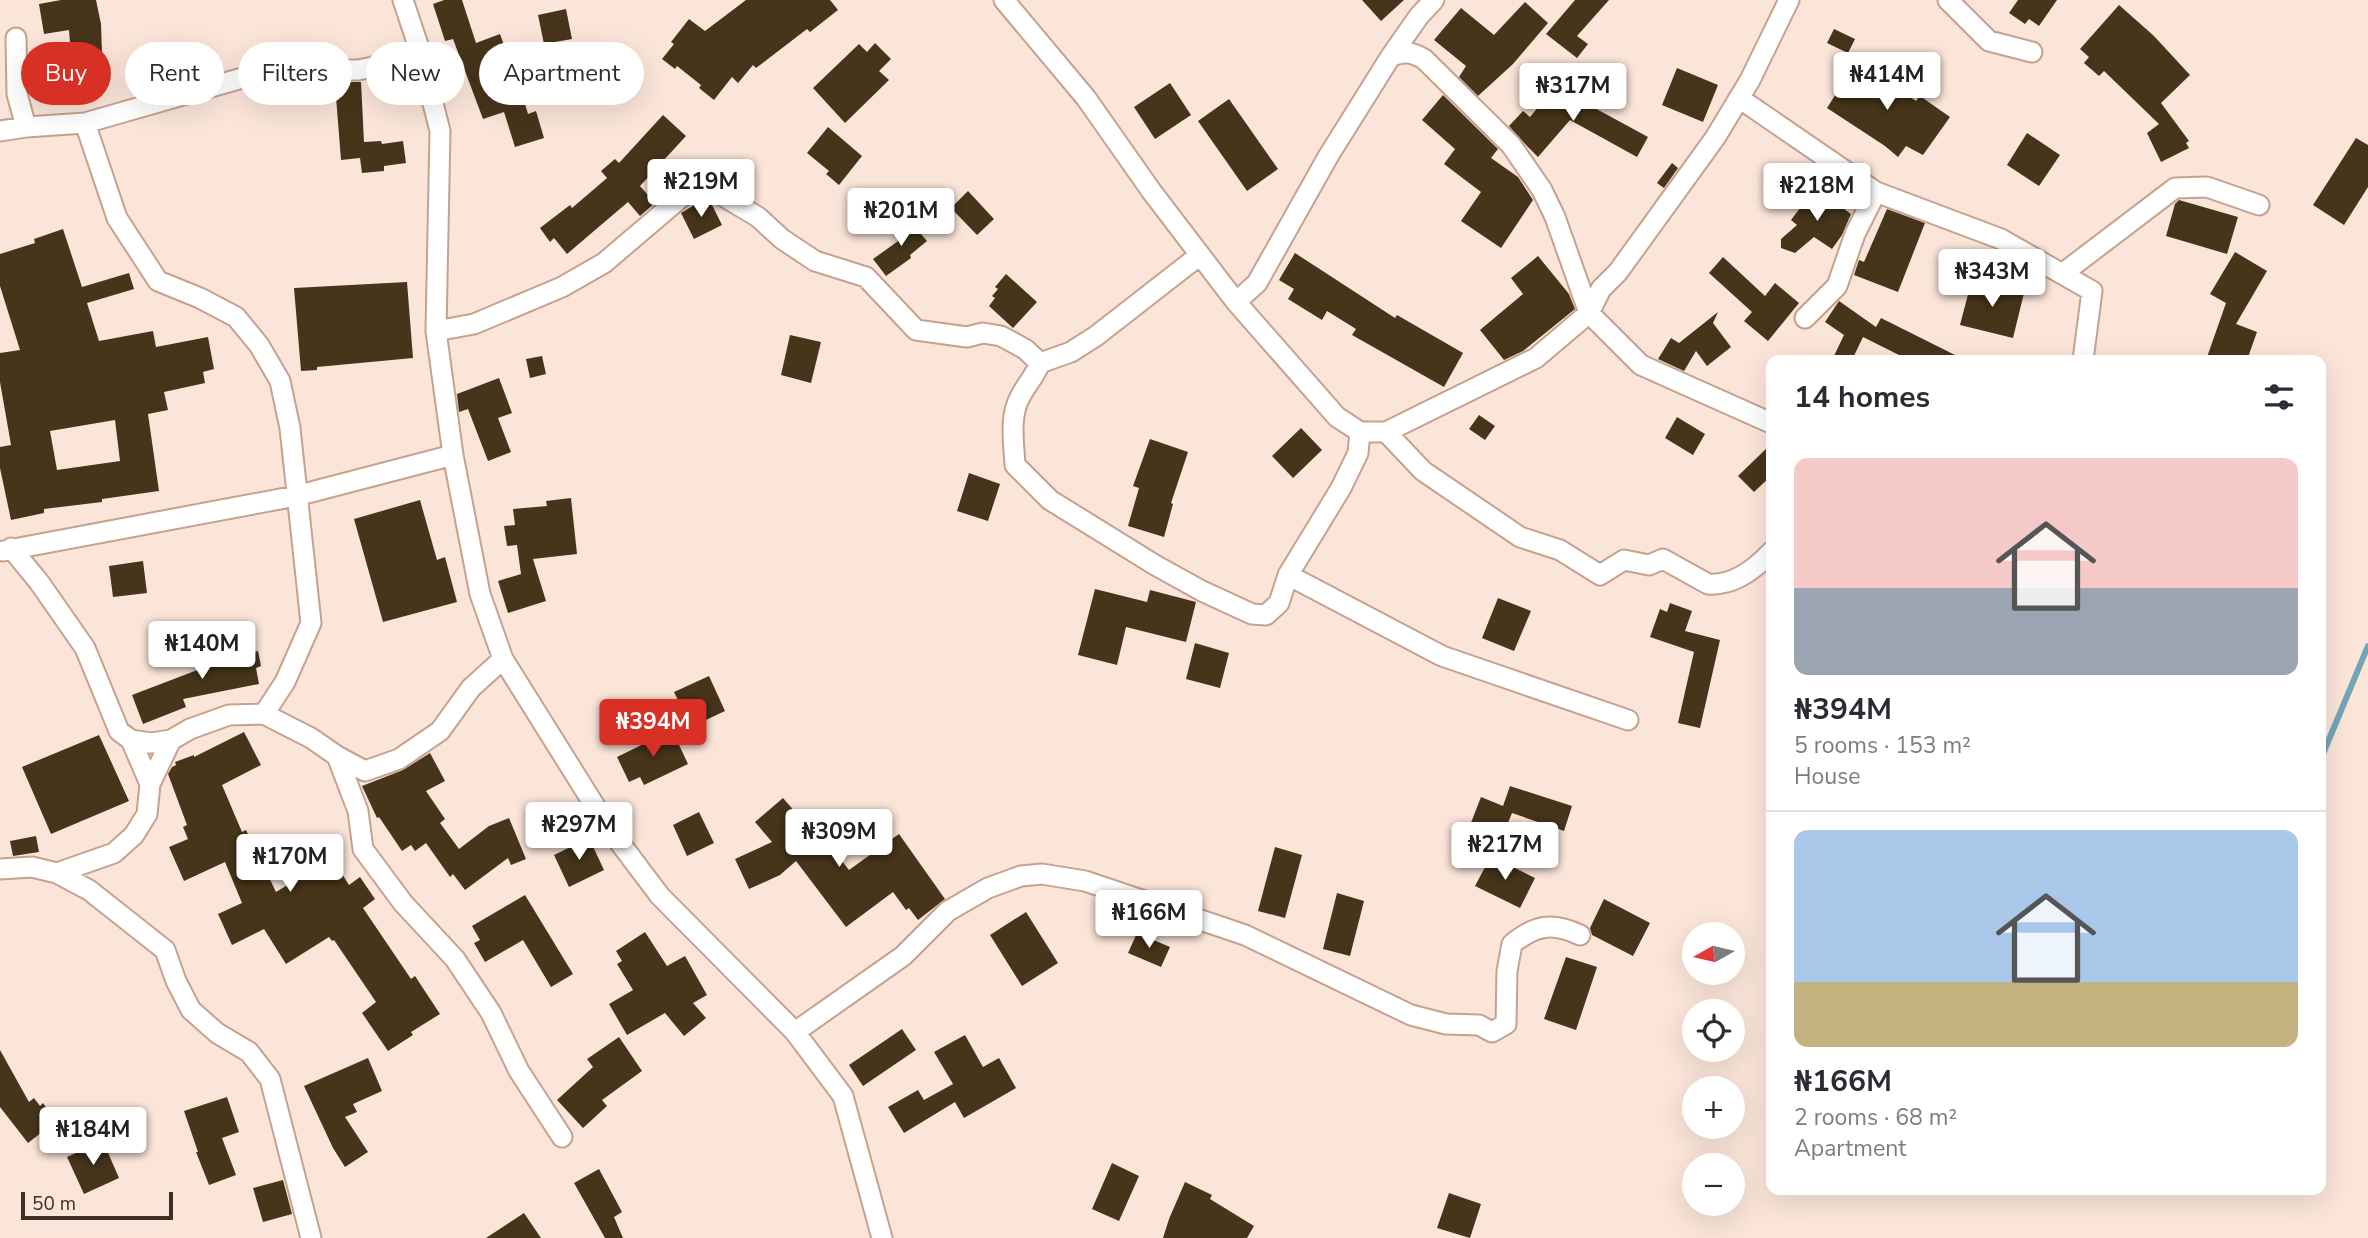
<!DOCTYPE html>
<meta charset="utf-8">
<style>
body{margin:0;font-family:"Nunito Sans",sans-serif;background:#f7f7f7;color:#2b2b33;height:100vh;display:flex;flex-direction:column;font-size:26px;white-space:nowrap}
*{box-sizing:border-box;margin:0}
p{font-size:23px;color:#7c7c81}
.icon{flex:none;width:38px;height:38px;fill:none;stroke:currentColor;stroke-width:2;stroke-linecap:round;stroke-linejoin:round}
.map{position:relative;flex:1;overflow:hidden}
.drawer{position:absolute;left:1766px;top:355px;width:560px;height:840px;display:flex;flex-direction:column;background:#fff;border-radius:14px;box-shadow:0 7px 28px #0002}
.drawer>*{flex:none}
.hud{position:absolute;left:21px;top:42px;width:665px;height:63px;display:flex;gap:14px}
.needle{width:46px;rotate:262deg}
.fabs{position:absolute;left:1682px;top:922px;display:grid;gap:14px}
.fabs a{display:grid;place-items:center;width:63px;height:63px;border-radius:50%;background:#fff;box-shadow:0 7px 28px #0002;font-size:35px}
.scale{position:absolute;left:21px;bottom:18px;width:152px;box-sizing:border-box;padding-left:7px;border:4px solid #3e3029;border-top:0;font-size:19px;line-height:24px;white-space:nowrap;color:#3e3029;-webkit-text-stroke:5px #fbe5d9;paint-order:stroke}
.price{position:absolute;translate:-50% -60px;padding:0 16px;border-radius:7px;background:#fff;color:#222;font-size:23px;line-height:46px;filter:drop-shadow(0 2px 4px #0008)}
.price::after{content:'';position:absolute;left:50%;top:42px;width:21px;height:16px;margin-left:-10px;background:inherit;clip-path:polygon(0 0,100% 0,50% 100%)}
.price.active{background:#d93025;color:#fff}
ul{padding:0;list-style:none}
li{display:grid;align-content:center;gap:14px;height:371px;padding:0 28px}
li+li{border-top:2px solid #e1e1e2}
li span{display:grid;place-items:center;height:217px;border-radius:14px;color:#555}
li>.icon{margin-inline-start:auto}
span .icon{width:126px;height:126px;fill:#fffc;stroke-width:1}
li b{font-size:30px}
h2{display:flex;justify-content:space-between;align-items:center;height:84px;padding:0 28px;font-size:30px}
.pill{padding:0 24px;border-radius:32px;background:#fff;box-shadow:0 7px 28px #0002;font-size:24px;line-height:63px}
.pill.active{background:#d93025;color:#fff}
.map>svg:first-child{display:block}
</style>
<div class="map">
<svg width="2368" height="1238" viewBox="0 0 2368 1238">
<rect width="100%" height="100%" fill="#fbe5d9"/>
<g fill="none" stroke-linecap="round" stroke-linejoin="round">
<path stroke="#72a5b6" stroke-width="6" d="M2320 761 2368 646"/>
</g>
<path fill="#46351a" fill-rule="evenodd" d="M61 0H96L101 24 103 82 73 84 69 30 44 34 39 4Z
M444 0H462L476 43 500 34 505 48 516 44 522 60 508 65 519 95 522 94 528 114 536 111 544 138 515 147 504 112 483 119 453 39 445 41 433 4Z
M746 0H830L838 10 810 32 807 29 756 68 753 65 738 83 732 77 714 100 699 88 701 85 677 66 675 69 662 59 674 44 671 42 689 19 705 31Z
M1362 0H1404L1381 21Z
M1575 0H1609L1577 36 1588 44 1577 58 1546 34Z
M2018 0H2057L2039 26 2029 19 2025 24 2009 13Z
M1525 2 1548 23 1513 64 1478 96 1459 77 1466 66 1434 40 1461 8 1494 35Z
M2119 5 2154 36 2190 75 2161 103 2189 141 2186 143 2189 148 2161 162 2147 133 2159 124 2104 71 2099 76 2084 63 2089 57 2080 49Z
M566 9 572 39 544 44 538 15Z
M1834 29 1855 39 1848 53 1827 43Z
M875 43 891 59 879 71 889 80 845 123 813 88 859 44 867 52Z
M1856 62 1916 101 1920 96 1950 117 1923 155 1906 146 1898 157 1885 146 1827 108Z
M1677 68 1718 85 1703 122 1662 105Z
M1561 80 1591 106 1648 137 1637 157 1570 120 1538 157 1526 145 1509 126 1523 111 1530 117Z
M330 82H361L364 142 381 141 382 144 403 141 406 163 384 166V171L362 173 360 158 341 160 336 97H331Z
M1170 83 1191 115 1155 139 1134 107Z
M1443 95 1498 149 1491 158 1518 177 1533 200 1501 248 1461 221 1481 192 1444 164 1455 149 1422 120Z
M1229 99 1278 169 1247 191 1198 121Z
M663 115 686 136 640 186 655 203 640 216 628 202 567 254 554 238 550 242 540 228 570 205 572 208 607 178 601 171 615 159 619 163Z
M828 127 862 156 839 185 826 174 829 171 807 153Z
M2027 133 2060 155 2039 186 2007 165Z
M2356 138 2368 145V187L2344 225 2313 205Z
M1672 163 1678 168 1664 188 1657 183Z
M1815 188 1851 214 1842 235 1832 249 1814 237 1795 253 1781 248V239L1797 225 1791 220Z
M968 191 994 219 977 235 951 208Z
M2179 200 2238 217 2227 254 2166 236 2175 204Z
M701 201 711 203 722 225 694 239 681 213Z
M1887 209 1925 223 1898 292 1854 275 1859 260 1864 262Z
M907 218 927 241 910 255 911 258 886 276 873 259 901 239 893 230Z
M63 229 82 287 129 273 134 289 87 303 99 341 153 331 156 347 208 337 214 369 203 372 205 383 164 392 168 410 148 414 159 491 102 499V502L44 509V513L11 520 0 468V447L11 445 0 382V353L20 350 0 286V254L35 243 34 239ZM115 420 120 461 57 470 50 431Z
M2235 252 2267 271 2236 324 2257 332 2247 360H2206L2226 303 2210 294Z
M1295 253 1395 318 1397 315 1463 353 1444 387 1352 335 1356 329 1327 311 1322 320 1288 299 1294 289 1279 280Z
M1538 256 1569 294 1575 309 1523 351 1504 360 1480 330 1523 294 1511 278Z
M1723 257 1765 296 1775 283 1799 303 1768 341 1744 321 1752 312 1709 273Z
M1006 274 1037 302 1013 328 989 306 995 298 992 296 998 289 995 287Z
M1972 279 2024 293 2013 338 1960 325Z
M407 282 413 358 317 367V370L301 371 294 288Z
M1839 301 1876 327 1881 318 1965 360H1909L1863 337 1852 360H1832L1844 335 1825 322Z
M1718 312 1713 323 1731 347 1707 366 1696 351 1684 371 1658 359 1671 338 1679 343Z
M790 335 821 342 811 383 781 375Z
M542 356 546 374 530 378 526 359Z
M499 378 512 413 498 418 511 452 488 461 468 409 459 412 457 394Z
M1479 415 1495 426 1485 440 1469 429Z
M1677 417 1705 434 1693 455 1665 438Z
M1301 428 1322 450 1293 478 1272 456Z
M1150 439 1188 452 1171 503 1173 504 1164 537 1128 526 1139 488 1133 486Z
M1771 444V476L1754 492 1738 476Z
M969 473 1000 484 988 521 957 511Z
M571 498 577 554 533 559 546 601 508 613 498 581 521 574 517 545 507 546 504 526 515 525 513 509 547 506 546 501Z
M420 500 437 560 445 557 457 602 383 622 354 519Z
M143 561 147 593 113 597 109 566Z
M1095 589 1147 602 1150 590 1196 602 1186 642 1126 627 1117 665 1078 655Z
M1498 598 1531 611 1514 651 1482 638Z
M1670 603 1692 611 1685 631 1720 640 1700 728 1678 723 1694 652 1650 637 1660 609 1667 612Z
M250 640 253 652 258 651 261 666 256 668 259 684 183 699 186 707 143 724 132 695 200 669 199 665 205 663 203 653 219 650 218 646Z
M1195 643 1229 653 1220 688 1186 679Z
M709 676 725 711 691 727 674 692Z
M672 730 688 764 644 785 640 777 629 782 617 757Z
M244 732 261 765 222 785 242 832 246 830 276 892 332 858 349 885 360 877 375 899 363 908 411 979 415 976 440 1014 411 1032 413 1035 388 1051 362 1013 376 1002 334 940 332 941 329 937 286 964 264 929 232 945 218 914 242 903 225 862 184 881 169 847 188 839 183 827 187 825 168 774 172 767 176 765 175 762 194 755V757Z
M99 735 129 801 51 834 22 767Z
M430 753 445 781 426 791 445 819 440 823 459 849 489 826 509 818 526 859 511 865 508 858 465 890 453 874 450 877 426 843 415 851 411 845 402 851 379 817 377 818 362 786 403 770Z
M1510 786 1572 806 1564 831 1512 813 1499 845 1467 833 1481 797 1503 806Z
M783 798 831 853 834 851 849 870 899 834 945 899 918 920 909 908 906 910 893 892 846 927 796 861 780 875 749 889 735 859 772 842 755 822Z
M699 812 714 843 687 856 673 825Z
M36 836 39 852 13 856 10 841Z
M589 838 604 870 569 887 554 855Z
M1275 847 1302 855 1285 918 1258 911Z
M1491 856 1535 878 1520 908 1475 886Z
M1337 893 1364 901 1350 956 1323 949Z
M525 895 573 974 551 987 523 940 485 962 474 943 480 940 472 926Z
M1604 899 1650 923 1633 956 1592 935 1590 928Z
M1026 912 1058 963 1022 986 990 935Z
M645 932 667 966 685 956 707 995 693 1003 706 1018 684 1036 665 1013 627 1035 609 1004 633 990 617 964 622 961 616 951Z
M1137 933 1170 947 1161 967 1128 953Z
M1566 957 1597 967 1576 1030 1544 1019Z
M902 1029 916 1050 863 1086 849 1065Z
M965 1035 983 1067 999 1058 1016 1088 964 1118 955 1102 904 1133 888 1107 918 1090 924 1100 953 1084 934 1052Z
M619 1037 642 1071 602 1100 607 1106 583 1128 557 1100 593 1067 587 1059Z
M0 1050 29 1102 34 1098 40 1106 43 1103 56 1121 28 1143 0 1107Z
M368 1058 382 1091 353 1104 357 1112 345 1117 368 1152 345 1167 333 1148 304 1086Z
M227 1097 239 1132 222 1138 236 1175 209 1185 196 1152H198L184 1111Z
M103 1141 119 1178 84 1194 67 1157Z
M1112 1163 1139 1176 1119 1221 1092 1209Z
M599 1169 622 1212 614 1217 623 1238H605L574 1183Z
M283 1180 292 1214 263 1222 253 1188Z
M1185 1182 1212 1195 1210 1199 1254 1226 1247 1238H1163L1169 1219Z
M1449 1193 1481 1204 1470 1238 1437 1228Z
M524 1213 541 1238H486Z"/>
<g fill="none" stroke-linecap="round" stroke-linejoin="round">
<defs>
<path id="minor" d="M403 0 419 48 440 131 436 331 453 455 480 594 503 659 608 827 660 896 795 1032 843 1096 882 1238
M1004 0 1086 98 1152 192 1236 302 1337 417 1360 432H1386L1536 358 1589 313 1601 289 1618 272 1715 138 1750 80 1789 0
M1948 0 1989 41 2032 52
M16 38 17 94 26 127
M1391 56C1405 51 1412 52 1424 59L1511 145 1542 190 1555 217 1589 313 1641 365 1771 423
M1739 98 1876 192 2001 239 2092 291 2083 360
M85 123 117 218 158 281 200 298 236 317 259 345 280 381 290 428 311 623 285 682 264 714
M0 131 26 127 85 123 270 70H358L373 67 419 48
M2062 274 2175 188 2207 187 2259 205
M1236 302 1257 283 1329 155 1391 56 1419 16 1434 0
M1805 318 1837 286 1855 234 1876 192
M436 331 474 324 562 287 604 263 685 194 699 189 713 190 758 217 782 239 815 261 866 277 916 330 967 337 983 333 1001 336 1025 349 1040 363
M1040 363C1035 376 1026 385 1020 397 1009 417 1014 444 1015 465L1050 500 1155 565 1202 591 1252 614 1266 615 1279 603 1288 575 1341 488 1358 453 1360 432
M1040 363 1071 352 1096 336 1200 255
M1386 432 1423 471 1520 537 1560 550 1600 575 1624 560 1649 565 1663 559 1708 584C1733 586 1756 568 1771 552
M11 548 39 582 85 648 119 731 131 740 151 743 171 740 190 729 229 715 264 714 311 738 337 756 358 811 363 849 403 903 455 959 491 1013 519 1071 562 1137
M3 551 296 496 453 455
M1288 575 1442 656 1628 720
M131 740 150 784
M337 756 365 771 399 759 440 731 471 688 503 659
M0 869 32 867 57 873 114 853 134 835 147 814 150 784 171 740
M57 873 89 890 165 950 176 981 191 1010 217 1033 249 1052 270 1079 311 1238
M795 1032 903 956 948 911 988 888 1021 876 1042 874 1085 881 1245 935 1411 1015 1446 1024 1479 1025 1492 1032 1506 1024 1507 971 1512 944C1535 925 1552 922 1580 935"/>
</defs>
<use href="#minor" stroke="#c4a28f" stroke-width="23"/>
<use href="#minor" stroke="#fff" stroke-width="19"/>
</g>
</svg>
<div class="fabs">
<a><svg class="needle" viewBox="-14 -14 28 28"><path d="M0-13l5 13h-10z" fill="#e53935"/><path d="M0 13l5-13h-10z" fill="#7c7c81"/></svg></a>
<a><svg class="icon" aria-label="locate" viewBox="0 0 24 24"><circle cx="12" cy="12" r="6"/><path d="M12 2v4M12 18v4M2 12h4M18 12h4"/></svg></a>
<a>+</a>
<a>−</a>
</div>
<div class="scale">50 m</div>
<b class="price" style="left:1887px;top:112px">₦414M</b>
<b class="price" style="left:1573px;top:123px">₦317M</b>
<b class="price" style="left:701px;top:219px">₦219M</b>
<b class="price" style="left:1817px;top:223px">₦218M</b>
<b class="price" style="left:901px;top:248px">₦201M</b>
<b class="price" style="left:1992px;top:309px">₦343M</b>
<b class="price" style="left:202px;top:681px">₦140M</b>
<b class="price active" style="left:653px;top:759px">₦394M</b>
<b class="price" style="left:579px;top:862px">₦297M</b>
<b class="price" style="left:839px;top:869px">₦309M</b>
<b class="price" style="left:1505px;top:882px">₦217M</b>
<b class="price" style="left:290px;top:894px">₦170M</b>
<b class="price" style="left:1149px;top:950px">₦166M</b>
<b class="price" style="left:93px;top:1167px">₦184M</b>
<div class="hud">
<a class="pill active">Buy</a>
<a class="pill">Rent</a>
<a class="pill">Filters</a>
<a class="pill">New</a>
<a class="pill">Apartment</a>
</div>
<section class="drawer">
<h2>14 homes<svg class="icon" aria-label="filters" viewBox="0 0 24 24"><path d="M4 7h16M4 17h16"/><circle cx="9" cy="7" r="2"/><circle cx="15" cy="17" r="2"/></svg></h2>
<ul>
<li><span style="background:linear-gradient(#f6c9c9 60%,#9aa5b1 0)"><svg class="icon" aria-label="home" viewBox="0 0 24 24"><path d="M3 11l9-7 9 7M6 9v11h12V9"/></svg></span><div><b>₦394M</b><p>5 rooms · 153 m²</p><p>House</p></div></li>
<li><span style="background:linear-gradient(#a9c7e8 70%,#c2b280 0)"><svg class="icon" aria-label="home" viewBox="0 0 24 24"><path d="M3 11l9-7 9 7M6 9v11h12V9"/></svg></span><div><b>₦166M</b><p>2 rooms · 68 m²</p><p>Apartment</p></div></li>
</ul>
</section>
</div>
